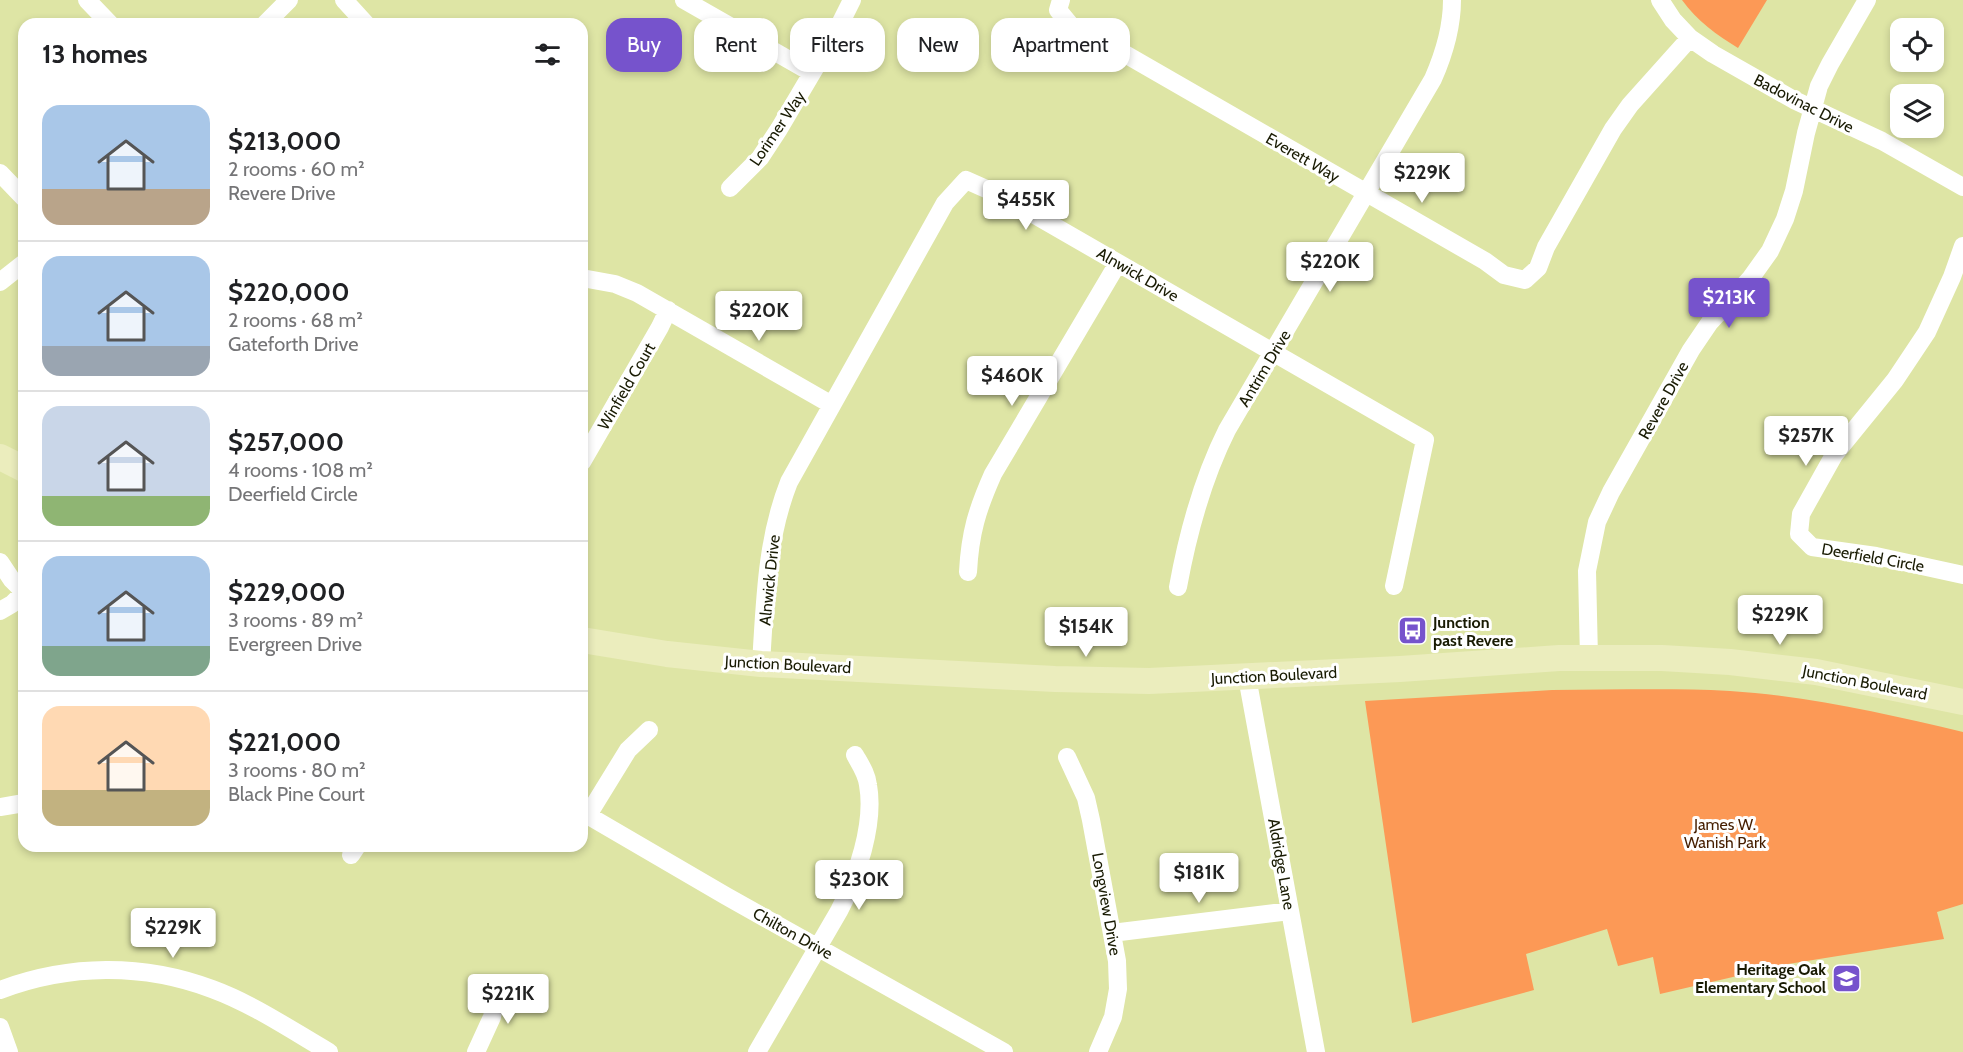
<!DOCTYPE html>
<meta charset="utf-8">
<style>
body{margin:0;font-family:Cabin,sans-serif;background:#f2f2f2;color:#202124;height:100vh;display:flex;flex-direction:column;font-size:22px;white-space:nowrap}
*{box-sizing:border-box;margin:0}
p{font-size:20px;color:#757577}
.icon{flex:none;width:33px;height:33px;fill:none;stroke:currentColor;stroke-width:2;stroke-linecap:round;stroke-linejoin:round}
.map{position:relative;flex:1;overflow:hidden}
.panel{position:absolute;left:18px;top:18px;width:570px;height:834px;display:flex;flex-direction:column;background:#fff;border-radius:18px;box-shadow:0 3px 9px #0003}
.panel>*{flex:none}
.guide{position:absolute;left:606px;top:18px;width:570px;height:54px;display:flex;gap:12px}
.controls{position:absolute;left:1890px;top:18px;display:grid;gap:12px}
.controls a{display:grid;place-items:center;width:54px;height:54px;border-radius:12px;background:#fff;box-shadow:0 3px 9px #0003;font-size:30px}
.price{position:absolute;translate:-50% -51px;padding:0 14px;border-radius:6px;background:#fff;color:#222;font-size:20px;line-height:39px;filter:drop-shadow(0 2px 3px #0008)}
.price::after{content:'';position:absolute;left:50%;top:36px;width:18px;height:14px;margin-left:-9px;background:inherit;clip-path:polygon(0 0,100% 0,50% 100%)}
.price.current{background:#7653cc;color:#fff}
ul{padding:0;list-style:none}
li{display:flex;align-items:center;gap:18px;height:150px;padding:0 24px}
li+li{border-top:2px solid #e0e0e0}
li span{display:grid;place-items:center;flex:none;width:168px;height:120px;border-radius:18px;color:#555}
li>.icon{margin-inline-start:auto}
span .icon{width:72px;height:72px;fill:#fffc;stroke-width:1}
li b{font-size:26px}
h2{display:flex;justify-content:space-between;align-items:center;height:72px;padding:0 24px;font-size:26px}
.pill{padding:0 21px;border-radius:18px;background:#fff;box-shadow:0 3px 9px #0003;font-size:21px;line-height:54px}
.pill.current{background:#7653cc;color:#fff}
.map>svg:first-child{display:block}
</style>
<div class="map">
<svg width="1963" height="1052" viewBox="0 0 1963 1052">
<rect width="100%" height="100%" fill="#dee5a5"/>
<path fill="#fc9956" d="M1682 0H1767L1738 48C1717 35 1697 21 1682 0Z
M1552 690C1611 690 1671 688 1730 691 1809 696 1887 714 1963 732V904L1937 912 1944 939 1788 964 1660 994 1653 957 1618 966 1607 929 1526 954 1534 990 1412 1023 1365 701Z"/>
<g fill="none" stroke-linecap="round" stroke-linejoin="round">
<path stroke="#fff" stroke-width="18" d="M87 0 110 24
M344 0 366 24
M684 0 812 73
M1061 0 1058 10 1072 27 1092 35 1485 261 1504 275 1525 280 1538 268 1546 247 1613 129 1630 105 1690 38
M1660 0 1673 20 1690 38 1713 54 1794 100 1882 141 1963 187
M265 24 289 0
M0 173 24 198
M730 188 760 158 779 129 834 36 852 0
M1963 246 1952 277 1927 332 1895 380 1834 455 1801 514 1799 534 1812 547 1876 556 1963 575
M582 278 615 284 637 293 832 405
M0 282 24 263
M582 462 660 327 668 310
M0 562 12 580 24 592
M968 572C970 533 977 510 993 474L1118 263
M1178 587C1188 532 1202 480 1227 430L1433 79C1444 54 1452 28 1452 0
M0 611 12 604 24 592
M1589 658 1587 571 1597 522 1611 492 1691 350 1710 322 1750 279 1770 251 1785 219 1794 191 1806 133 1819 86 1830 64 1867 0
M761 664C765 602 766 540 789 482L945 203 966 180 1002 196 1425 440 1394 586
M1247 677 1316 1052
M1067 757 1086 798 1091 820 1117 961 1118 989 1113 1017 1098 1052
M0 807 24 803
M582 812 726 896 1004 1052
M588 815 628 750 649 730
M351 855 357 846
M1112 933 1290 911
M0 990C69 964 143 963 212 989 253 1004 291 1030 329 1052
M0 1027 9 1052
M476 1052 492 1017 499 983
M757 1052 839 911C857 877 875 824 868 785 867 774 860 764 855 755"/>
<path stroke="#ebedbd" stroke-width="26" d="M0 457 24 469
M582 640 667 654 761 664 1055 679 1149 681 1400 669 1559 658H1662L1730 662 1816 672 1963 702"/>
</g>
<defs>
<symbol id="bus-square" viewBox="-11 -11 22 22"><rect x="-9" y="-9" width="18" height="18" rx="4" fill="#7653cc" stroke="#fff"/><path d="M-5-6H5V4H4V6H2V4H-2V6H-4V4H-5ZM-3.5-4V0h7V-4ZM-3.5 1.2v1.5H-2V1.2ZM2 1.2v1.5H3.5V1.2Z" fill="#fff"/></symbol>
<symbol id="school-square" viewBox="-11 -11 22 22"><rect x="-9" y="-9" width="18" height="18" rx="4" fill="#7653cc" stroke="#fff"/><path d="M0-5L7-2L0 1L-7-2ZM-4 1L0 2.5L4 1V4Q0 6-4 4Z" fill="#fff"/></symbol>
</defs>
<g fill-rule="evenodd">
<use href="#bus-square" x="1396" y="614" width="33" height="33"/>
<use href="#school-square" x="1830" y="962" width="33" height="33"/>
</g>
<g text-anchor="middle" stroke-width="6" stroke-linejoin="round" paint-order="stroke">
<g font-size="16" fill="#191b03" stroke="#fff">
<text transform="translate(1804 103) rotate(27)" y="6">Badovinac Drive</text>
<text transform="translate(777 128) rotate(-56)" y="6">Lorimer Way</text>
<text transform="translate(1303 157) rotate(30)" y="6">Everett Way</text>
<text transform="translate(1138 274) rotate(30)" y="6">Alnwick Drive</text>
<text transform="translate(1264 368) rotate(-59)" y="6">Antrim Drive</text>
<text transform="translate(626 386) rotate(-60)" y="6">Winfield Court</text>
<text transform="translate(1663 400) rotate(-61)" y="6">Revere Drive</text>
<text transform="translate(1873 557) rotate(10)" y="6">Deerfield Circle</text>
<text transform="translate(769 580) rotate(-84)" y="6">Alnwick Drive</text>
<text transform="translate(788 664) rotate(3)" y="6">Junction Boulevard</text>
<text transform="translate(1274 675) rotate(-3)" y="6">Junction Boulevard</text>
<text transform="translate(1865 682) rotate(11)" y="6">Junction Boulevard</text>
<text transform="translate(1282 864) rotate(80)" y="6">Aldridge Lane</text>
<text transform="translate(1107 904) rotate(80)" y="6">Longview Drive</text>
<text transform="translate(793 933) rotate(29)" y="6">Chilton Drive</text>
</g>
<g font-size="16" font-weight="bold" fill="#191b03" stroke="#fff" text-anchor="start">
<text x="1433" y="628">Junction<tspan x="1433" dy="18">past Revere</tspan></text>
<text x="1826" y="975" text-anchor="end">Heritage Oak<tspan x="1826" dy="18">Elementary School</tspan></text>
</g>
<g font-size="16" fill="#461e00" stroke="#fff">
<text x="1725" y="830">James W.<tspan x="1725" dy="18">Wanish Park</tspan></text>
</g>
</g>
</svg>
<div class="controls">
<a><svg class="icon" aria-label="locate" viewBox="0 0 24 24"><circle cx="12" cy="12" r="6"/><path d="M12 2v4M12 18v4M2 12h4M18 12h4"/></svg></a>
<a><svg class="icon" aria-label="layers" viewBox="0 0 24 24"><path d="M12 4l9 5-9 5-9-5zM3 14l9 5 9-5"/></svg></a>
</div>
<b class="price" style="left:1422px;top:204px">$229K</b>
<b class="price" style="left:1026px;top:231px">$455K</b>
<b class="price" style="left:1330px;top:293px">$220K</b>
<b class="price current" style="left:1729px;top:329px">$213K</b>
<b class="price" style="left:759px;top:342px">$220K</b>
<b class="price" style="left:1012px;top:407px">$460K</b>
<b class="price" style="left:1806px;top:467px">$257K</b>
<b class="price" style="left:1780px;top:646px">$229K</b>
<b class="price" style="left:1086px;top:658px">$154K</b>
<b class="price" style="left:1199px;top:904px">$181K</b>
<b class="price" style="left:859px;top:911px">$230K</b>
<b class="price" style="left:173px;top:959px">$229K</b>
<b class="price" style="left:508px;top:1025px">$221K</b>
<div class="guide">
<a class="pill current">Buy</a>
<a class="pill">Rent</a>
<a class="pill">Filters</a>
<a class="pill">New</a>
<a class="pill">Apartment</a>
</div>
<section class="panel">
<h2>13 homes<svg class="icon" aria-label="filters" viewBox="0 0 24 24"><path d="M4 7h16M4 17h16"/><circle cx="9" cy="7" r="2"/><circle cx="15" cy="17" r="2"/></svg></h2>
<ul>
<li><span style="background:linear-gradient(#a9c7e8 70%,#b9a48a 0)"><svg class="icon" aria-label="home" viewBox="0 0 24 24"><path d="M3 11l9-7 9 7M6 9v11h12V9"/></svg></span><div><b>$213,000</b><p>2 rooms · 60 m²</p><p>Revere Drive</p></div></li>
<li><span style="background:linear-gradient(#a9c7e8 75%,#9aa5b1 0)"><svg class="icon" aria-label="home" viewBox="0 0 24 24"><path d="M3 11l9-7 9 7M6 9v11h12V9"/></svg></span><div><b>$220,000</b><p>2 rooms · 68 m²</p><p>Gateforth Drive</p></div></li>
<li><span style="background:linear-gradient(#c9d6e8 75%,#8fb573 0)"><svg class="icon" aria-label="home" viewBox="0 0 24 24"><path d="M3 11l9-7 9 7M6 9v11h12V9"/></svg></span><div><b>$257,000</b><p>4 rooms · 108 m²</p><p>Deerfield Circle</p></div></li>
<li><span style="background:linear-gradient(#a9c7e8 75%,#7fa58c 0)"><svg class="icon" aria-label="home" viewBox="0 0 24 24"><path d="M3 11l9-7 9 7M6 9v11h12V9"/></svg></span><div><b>$229,000</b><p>3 rooms · 89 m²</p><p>Evergreen Drive</p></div></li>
<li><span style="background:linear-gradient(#ffd9b3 70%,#c2b280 0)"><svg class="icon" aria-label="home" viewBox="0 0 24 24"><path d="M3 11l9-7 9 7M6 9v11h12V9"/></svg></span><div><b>$221,000</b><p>3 rooms · 80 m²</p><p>Black Pine Court</p></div></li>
</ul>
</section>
</div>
